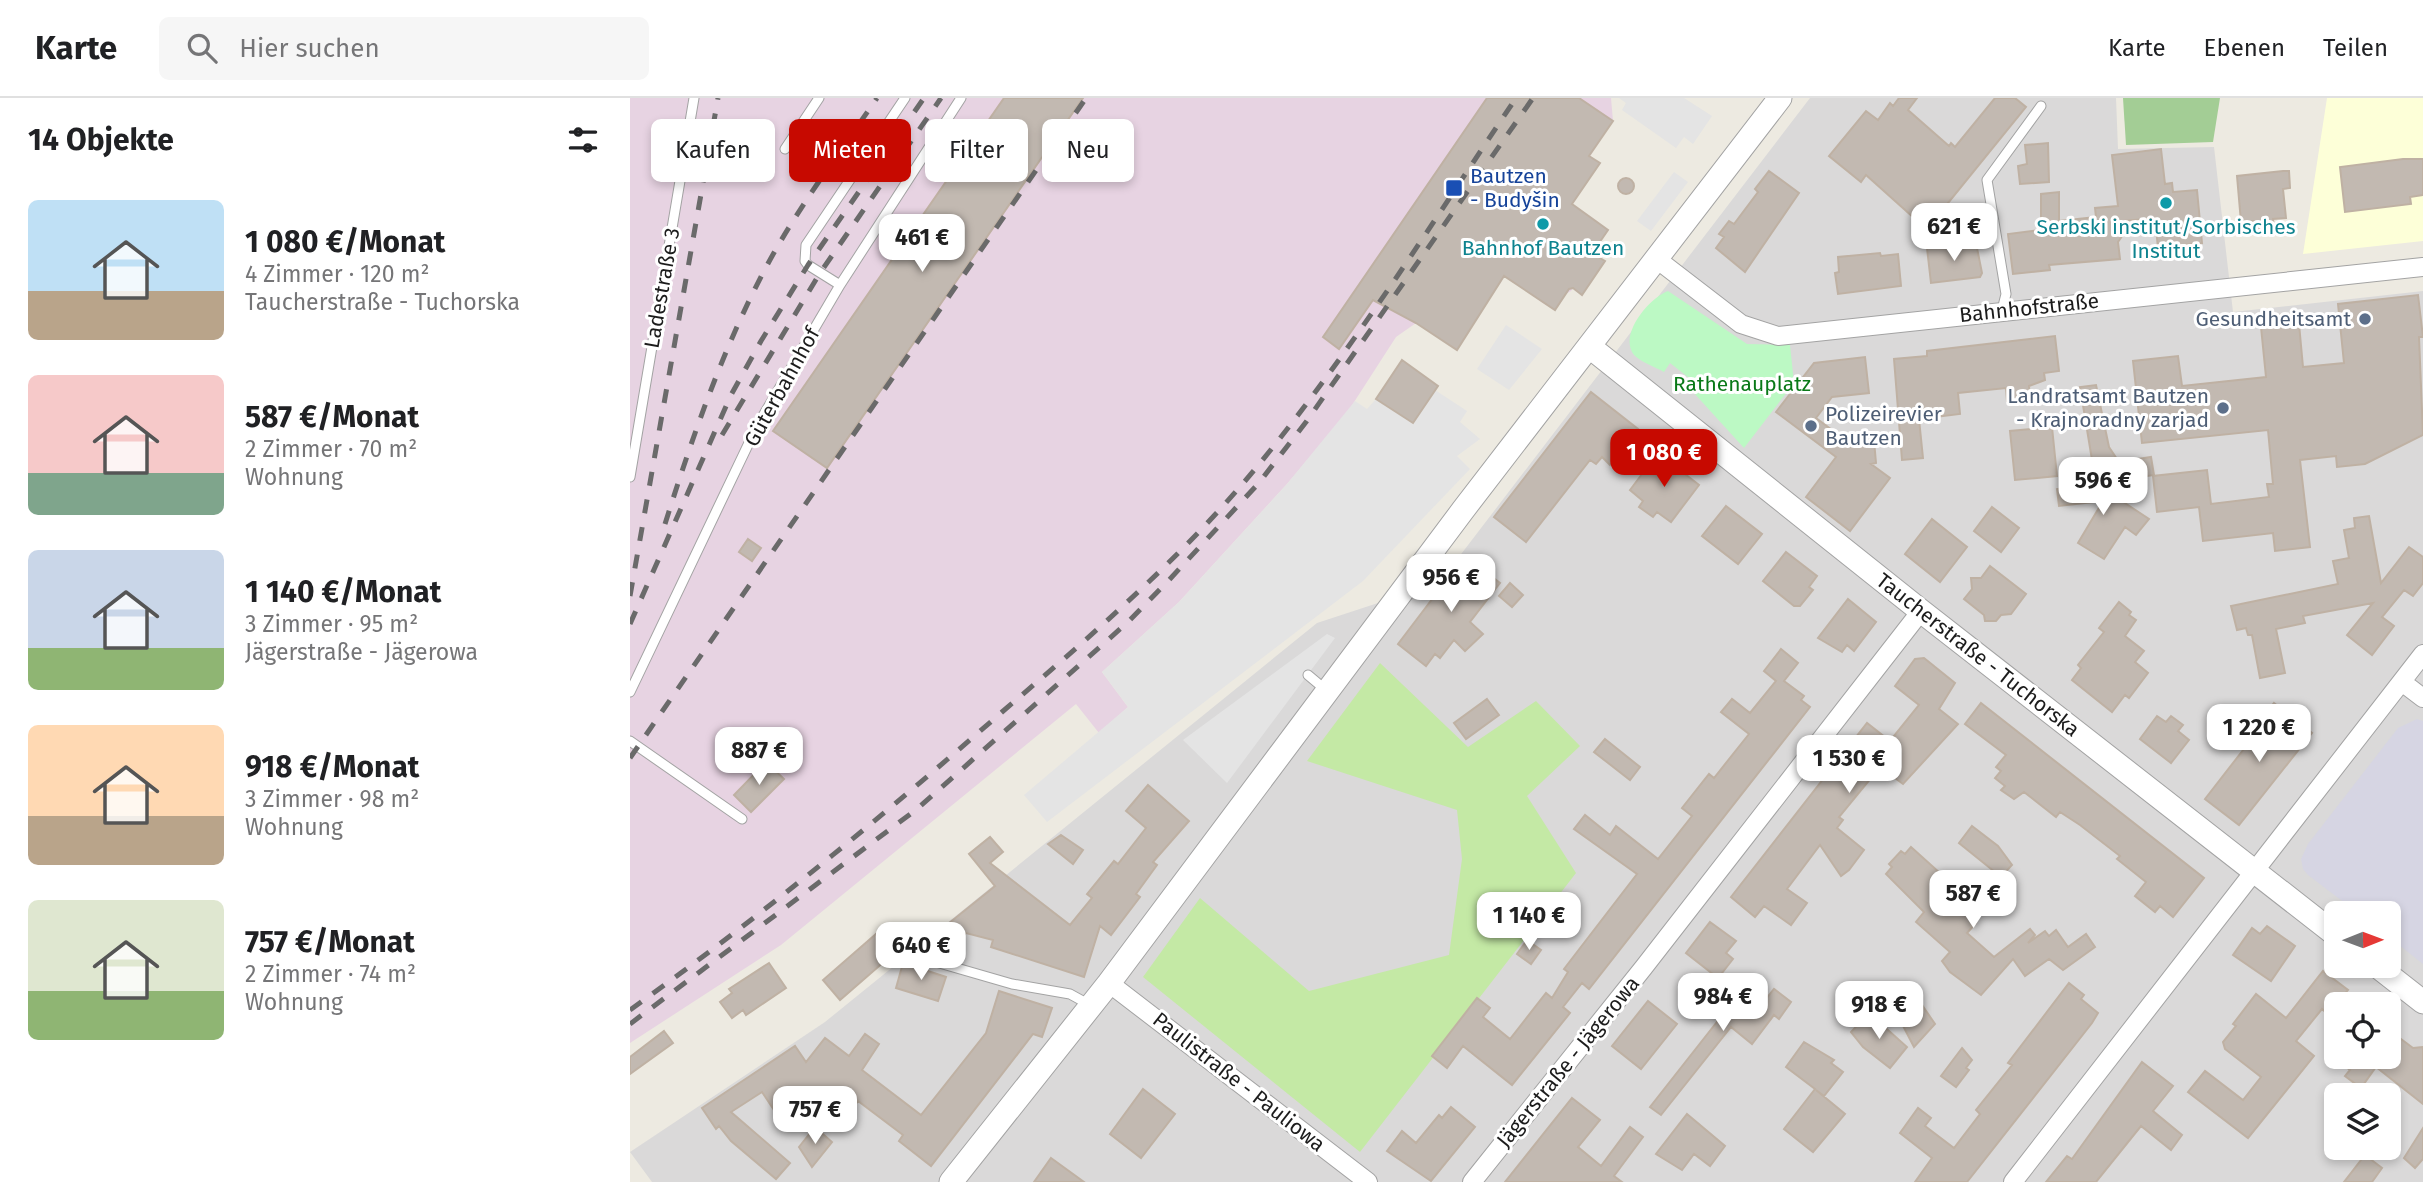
<!DOCTYPE html>
<html lang="de">
<meta charset="utf-8">
<style>
body{margin:0;font-family:"Fira Sans",sans-serif;background:#f6f6f6;color:#202124;height:100vh;display:flex;flex-direction:column;font-size:26px;white-space:nowrap}
*{box-sizing:border-box;margin:0}
p{font-size:23px;color:#757577}
.icon{flex:none;width:38px;height:38px;fill:none;stroke:currentColor;stroke-width:2;stroke-linecap:round;stroke-linejoin:round}
.map{position:relative;flex:1;overflow:hidden}
.sheet{display:flex;flex-direction:column;background:#fff;width:630px}
.sheet>*{flex:none}
.guide{position:absolute;left:21px;top:21px;width:665px;height:63px;display:flex;gap:14px}
.needle{width:46px;rotate:89deg}
.controls{position:absolute;left:1694px;top:803px;display:grid;gap:14px}
.controls a{display:grid;place-items:center;width:77px;height:77px;border-radius:10px;background:#fff;box-shadow:0 4px 10px #0003;font-size:35px}
.price{position:absolute;translate:-50% -60px;padding:0 16px;border-radius:14px;background:#fff;color:#222;font-size:23px;line-height:46px;filter:drop-shadow(0 2px 4px #0008)}
.price::after{content:'';position:absolute;left:50%;top:42px;width:21px;height:16px;margin-left:-10px;background:inherit;clip-path:polygon(0 0,100% 0,50% 100%)}
.price.selected{background:#c70900;color:#fff}
ul{padding:0;list-style:none}
li{display:flex;align-items:center;gap:21px;height:175px;padding:0 28px}
li span{display:grid;place-items:center;flex:none;width:196px;height:140px;border-radius:10px;color:#555}
li>.icon{margin-inline-start:auto}
span .icon{width:84px;height:84px;fill:#fffc;stroke-width:1}
li b{font-size:30px}
h2{display:flex;justify-content:space-between;align-items:center;height:84px;padding:0 28px;font-size:30px}
.tag{padding:0 24px;border-radius:10px;background:#fff;box-shadow:0 4px 10px #0003;font-size:24px;line-height:63px}
.tag.selected{background:#c70900;color:#fff}
header{display:flex;align-items:center;gap:42px;box-sizing:border-box;height:98px;padding:0 35px;background:#fff;border-bottom:2px solid #e0e0e0}
header strong{font-size:33px}
nav{display:flex;gap:38px;margin-inline-start:auto;font-size:24px}
.search{width:490px;height:63px;background:#f6f6f6;display:flex;align-items:center;gap:18px;box-sizing:border-box;padding:0 24px;border-radius:10px;color:#757577;font-size:26px}
main{display:flex;flex:1;min-height:0}
.map>svg:first-child{display:block}
</style>
<header>
<strong>Karte</strong>
<div class="search"><svg class="icon" aria-label="search" viewBox="0 0 24 24"><circle cx="10" cy="10" r="6"/><path d="M15 15l6 6"/></svg>Hier suchen</div>
<nav><a>Karte</a><a>Ebenen</a><a>Teilen</a></nav>
</header>
<main>
<section class="sheet">
<h2>14 Objekte<svg class="icon" aria-label="filters" viewBox="0 0 24 24"><path d="M4 7h16M4 17h16"/><circle cx="9" cy="7" r="2"/><circle cx="15" cy="17" r="2"/></svg></h2>
<ul>
<li><span style="background:linear-gradient(#bfe0f5 65%,#b9a48a 0)"><svg class="icon" aria-label="home" viewBox="0 0 24 24"><path d="M3 11l9-7 9 7M6 9v11h12V9"/></svg></span><div><b>1 080 €/Monat</b><p>4 Zimmer · 120 m²</p><p>Taucherstraße - Tuchorska</p></div></li>
<li><span style="background:linear-gradient(#f6c9c9 70%,#7fa58c 0)"><svg class="icon" aria-label="home" viewBox="0 0 24 24"><path d="M3 11l9-7 9 7M6 9v11h12V9"/></svg></span><div><b>587 €/Monat</b><p>2 Zimmer · 70 m²</p><p>Wohnung</p></div></li>
<li><span style="background:linear-gradient(#c9d6e8 70%,#8fb573 0)"><svg class="icon" aria-label="home" viewBox="0 0 24 24"><path d="M3 11l9-7 9 7M6 9v11h12V9"/></svg></span><div><b>1 140 €/Monat</b><p>3 Zimmer · 95 m²</p><p>Jägerstraße - Jägerowa</p></div></li>
<li><span style="background:linear-gradient(#ffd9b3 65%,#b9a48a 0)"><svg class="icon" aria-label="home" viewBox="0 0 24 24"><path d="M3 11l9-7 9 7M6 9v11h12V9"/></svg></span><div><b>918 €/Monat</b><p>3 Zimmer · 98 m²</p><p>Wohnung</p></div></li>
<li><span style="background:linear-gradient(#dfe7d0 65%,#8fb573 0)"><svg class="icon" aria-label="home" viewBox="0 0 24 24"><path d="M3 11l9-7 9 7M6 9v11h12V9"/></svg></span><div><b>757 €/Monat</b><p>2 Zimmer · 74 m²</p><p>Wohnung</p></div></li>
</ul>
</section>
<div class="map">
<svg width="1793" height="1084" viewBox="0 0 1793 1084">
<rect width="100%" height="100%" fill="#edeae1"/>
<path fill="#dad9d9" fill-rule="evenodd" d="M1180 0H1486L1488 51 1584 49 1603 214 1793 193V1084H22L0 1054 195 924 687 525 809 485ZM1706 816H1759V868H1706ZM1706 906H1759V959H1706ZM1706 998H1759V1050H1706Z"/>
<path fill="#e7d3e2" d="M0 0H981L983 23 960 58 970 65 957 84 937 102 971 126 965 151 968 153 941 193 916 207 874 178 827 252 786 225 766 239 717 315 657 386 549 504 472 574 498 609 469 635 446 606 151 847 0 945Z"/>
<path fill="#fdffd8" d="M1697 0H1793V143L1673 156Z"/>
<path fill="#c4e9a5" d="M750 565 838 649 906 603 950 648 897 698 946 775 730 1054 513 879 570 800 679 893 819 857 832 761 827 712 677 663Z"/>
<path fill="#a3cd95" d="M1493 0H1590L1583 44 1496 47Z"/>
<path fill="#bcf9c4" d="M1038 193 1117 246 1160 247 1164 285 1114 350 1063 294V283L1040 265 1034 274C1025 269 1011 264 1004 257 988 237 1019 200 1038 193Z"/>
<path fill="#e4e4e4" d="M989 0H1054L1082 18 1063 46 1054 39 1046 50 992 12 996 5Z
M1044 74 1058 84 1021 133 1007 123Z
M876 227 912 251 879 292 847 271Z
M805 292 837 313 830 324 850 341 827 358 840 371 733 483 417 724 394 697 498 609 472 574 549 504 657 386 725 303 737 311 746 301 783 325Z
M697 536 705 540 597 685 553 642Z"/>
<path fill="#d6d5e3" d="M1787 621 1793 623V866L1759 839V816L1728 815 1678 777 1673 771 1671 761 1678 746 1768 630Z"/>
<path fill="#c2b9b1" stroke="#bfb1a3" stroke-width="2" d="M374 0H453L197 370 143 333Z
M857 0H949L983 23 959 58 970 65 942 106 978 132 965 151 968 153 965 157 975 163 952 197 943 190 939 191 925 212 874 178 827 252 786 225 743 202 709 251 693 239Z
M1269 0H1287L1278 12 1319 48 1321 45 1325 49 1365 0H1385L1396 9 1318 105 1321 108 1314 116 1327 129 1312 145 1236 77 1231 84 1199 58 1236 13 1248 22 1260 5 1263 8Z
M1418 45 1419 84 1390 86 1388 68 1397 66 1395 47Z
M1531 51 1535 86 1542 85 1543 94 1567 92 1572 145 1528 150 1525 120 1494 123 1495 134 1488 144 1490 161 1419 167 1420 172 1383 176 1378 136 1411 132V96L1429 94V123L1466 119 1465 110 1488 108 1482 57Z
M1773 61H1793V97L1780 99 1781 106 1715 114 1710 69Z
M1139 73 1169 95 1115 174 1086 150 1094 139 1089 136 1099 123 1104 126 1128 94 1125 91Z
M1653 73H1659L1660 90 1653 91 1656 120 1643 121 1644 130 1625 131 1624 123 1611 124 1607 78Z
M988 88a8 8 0 1 1 16 0a8 8 0 1 1-16 0Z
M1346 145 1352 175 1350 179 1301 185 1297 150Z
M1250 155 1251 158 1268 156 1271 188 1208 196 1205 175 1209 174 1208 159Z
M1788 197 1793 239H1789L1793 337 1735 366 1707 369 1706 358 1670 362 1680 449 1645 453 1643 435 1573 443 1569 409 1527 414 1523 378 1577 372 1581 406 1639 399 1637 386H1643L1638 332 1512 345 1503 263 1548 258 1552 288 1636 279 1630 219 1668 215 1673 269 1714 265 1708 206Z
M1425 238 1429 273 1414 275 1415 282 1399 288 1400 301 1377 303 1376 290 1328 295 1330 316 1289 321 1293 360 1272 362 1264 261 1297 258V253Z
M1235 259 1239 295 1202 299 1186 320 1221 346 1244 343 1246 365 1241 366 1260 380 1220 433 1176 399 1206 359 1146 314 1184 265Z
M772 262 808 288 783 325 746 301Z
M1466 287 1479 349 1489 364 1521 359 1524 377 1466 386 1450 289Z
M961 294 1008 331 980 367 972 359 966 366 960 362 896 444 864 419Z
M1422 329 1427 378 1385 382 1380 333Z
M1028 355 1069 387 1041 424 1027 414 1023 419 1009 409 1013 403 1000 392Z
M1466 386 1519 421 1506 437 1495 429 1474 461 1448 445 1473 403 1429 408 1427 391Z
M1096 408 1132 436 1108 466 1072 438Z
M1362 409 1389 430 1371 454 1344 433Z
M1739 418 1751 485 1779 449 1793 459V485L1783 498 1774 492 1752 519 1764 528 1742 557 1717 537 1743 505 1673 518 1675 525 1646 531 1655 575 1630 580 1622 537H1618L1616 530 1607 532 1601 508 1708 486 1703 463 1719 460 1714 432 1725 430 1724 420Z
M1302 421 1337 449 1310 484 1275 456Z
M118 441 131 450 122 463 109 454Z
M1156 454 1187 478 1179 489 1183 492 1170 508H1164L1133 483Z
M835 458 870 485 840 524 853 536 835 553 824 542 810 560 805 556 796 568 768 546Z
M1360 468 1396 496 1381 516 1371 517 1366 523H1355L1354 517 1334 501 1342 491 1341 480H1351Z
M880 485 893 497 882 509 869 498Z
M1218 501 1246 524 1224 553 1217 547 1212 554 1188 540Z
M1489 504 1501 514 1499 517 1506 522 1495 538 1514 553 1505 564 1518 575 1499 600 1495 597 1482 614 1442 582 1451 570 1448 567 1474 534 1469 530Z
M1151 551 1168 565 1154 583 1174 598 1171 602 1180 609 959 891 952 885 933 909 940 915 882 987 833 948 817 970 802 958 847 900 860 910 853 919 880 941 916 895 922 900 938 874 934 871 1007 776 944 731 955 717 980 737 986 728 1028 761 1062 718 1052 710 1079 676 1084 680 1119 636 1091 614 1102 601 1120 615 1146 583 1134 573Z
M1294 560 1325 585 1309 611 1328 626 1273 686 1250 669 1209 719 1213 722 1207 730 1234 752 1219 772 1211 778 1190 747 1157 791 1177 805 1161 827 1134 808 1125 819 1101 799 1237 625 1260 643 1289 607 1265 588 1285 561Z
M857 601 869 617 836 641 824 625Z
M1351 605 1574 780 1543 819 1530 808 1525 814 1505 798 1516 784 1487 761 1490 758 1450 727 1430 714 1426 719 1394 694 1384 701 1371 692 1375 688 1365 680 1371 673 1366 669 1376 657 1335 626Z
M1644 605 1682 635 1609 727 1575 701 1617 647 1614 644Z
M1527 618 1536 624 1541 618 1553 627 1548 633 1559 642 1541 665 1510 641Z
M975 641 1010 669 1000 682 964 654Z
M136 664 154 681 121 714 104 697Z
M518 687 559 723 523 764 527 767 506 796 510 799 481 837 470 828 454 879 361 849 363 842 336 835 309 858 301 855 293 846 365 788 339 756 360 739 373 754 360 765 440 827 462 800 457 796 484 763 488 766 516 730 496 713Z
M1342 728 1368 748 1382 767 1371 779 1329 745Z
M431 737 453 752 443 766 418 746Z
M1281 749 1320 784 1312 794 1346 825 1337 835 1364 859 1400 831 1405 837 1398 845 1415 833 1419 838 1426 832 1438 849 1456 836 1465 849 1433 872 1419 861 1395 878 1383 861 1351 897 1320 874 1312 863 1320 854 1286 824 1294 814 1256 776 1262 769 1259 766 1271 753 1275 756Z
M1080 824 1106 843 1096 855 1103 861 1088 880 1056 855Z
M1637 828 1665 848 1641 883 1603 857 1622 830 1630 836Z
M246 836 263 856 210 902 193 882Z
M897 842 911 852 901 866 887 856Z
M139 865 156 890 116 917 113 912 102 920 90 904 102 895 99 891Z
M273 865 316 879 308 903 266 890Z
M1693 873 1718 892 1706 906V923L1692 911 1666 943 1684 958 1618 1040 1558 994 1575 973 1613 1002 1631 979 1595 951 1593 944 1606 928 1603 926 1626 896 1656 920Z
M1084 885 1105 901 1111 893 1122 902 1116 910 1124 916 1144 891 1161 904 1149 921 1144 917 1122 946 1101 929 1031 1017 1020 1009 1090 920 1069 904Z
M1439 885 1454 897 1451 901 1468 915 1462 925 1337 1084H1285L1302 1060 1270 1035 1288 1010 1301 1020 1295 1028 1324 1050 1350 1016 1346 1012 1382 967 1378 965Z
M1273 889 1286 906 1290 904 1305 926 1284 949 1257 897Z
M369 893 422 910 412 939 403 936 301 1068 269 1043 273 1037 228 1003 217 1018 204 1009 201 1013 173 992 144 1012 132 994 101 1014 160 1065 146 1081 101 1043 89 1028 86 1031 72 1010 165 948 176 964 195 940 219 958 235 936 249 946 232 972 291 1017 356 935Z
M1018 903 1047 926 1011 971 982 948Z
M1239 915 1277 949 1260 970 1233 949 1221 934Z
M1759 932 1783 950 1793 949V1006L1746 969 1731 990 1715 978 1720 972 1702 959H1759Z
M34 933 43 945 0 976V959Z
M1174 944 1204 962 1201 965 1213 974 1194 998 1186 992 1215 1016 1183 1054 1154 1031 1185 991 1156 969Z
M1332 950 1342 962 1336 970 1339 972 1326 989 1311 978Z
M1512 964 1543 988 1523 1013 1552 1037 1541 1052 1511 1028 1466 1084H1416L1437 1058 1442 1061Z
M513 991 545 1016 511 1060 480 1036Z
M942 1000 970 1022 948 1049 971 1068 1000 1029 1013 1039 984 1078 992 1084H875Z
M821 1009 845 1029 801 1083 757 1053 772 1033 786 1045 809 1017 812 1020Z
M1057 1016 1095 1048 1080 1068 1064 1056 1052 1072 1026 1056Z
M185 1029 202 1044 182 1069 169 1049Z
M1793 1030V1061L1785 1070 1774 1060Z
M1735 1057 1752 1070 1742 1084H1714Z
M421 1060 454 1084H404Z"/>
<g fill="none" stroke-linecap="round" stroke-linejoin="round">
<defs>
<path id="service" d="M155 51 189 0
M210 187 178 167 175 163 176 147 275 0
M1372 212 1376 196 1357 82 1411 8
M0 379 64 0
M678 577 697 593
M0 594 127 328 210 187 331 0
M0 643 112 721
M292 860 382 886 440 896 460 907"/>
<path id="minor" d="M1028 162 1111 226 1148 238 1793 169
M1772 584 1793 600
M479 885 738 1084
M842 1084 1014 869 1291 513
M1383 1084 1793 556"/>
<path id="tertiary" d="M960 249 1291 513 1706 837
M1747 868 1793 904
M321 1084 479 885 833 412 1150 0"/>
</defs>
<use href="#service" stroke="#a3a3a3" stroke-width="11"/>
<use href="#minor" stroke="#a3a3a3" stroke-width="20"/>
<use href="#tertiary" stroke="#a3a3a3" stroke-width="25"/>
<use href="#service" stroke="#fff" stroke-width="9"/>
<use href="#minor" stroke="#fff" stroke-width="18"/>
<use href="#tertiary" stroke="#fff" stroke-width="23"/>
<path stroke="#6a6a6a" stroke-width="5" stroke-dasharray="14 14" stroke-linecap="butt" d="M92 337 190 175 311 0
M35 426C62 340 92 253 134 173 166 112 208 57 247 0
M0 498 88 0
M0 526 101 297 131 243 178 167 294 0
M0 660 456 0
M0 912C130 819 252 719 372 614 467 533 561 452 639 354 729 242 806 119 886 0
M0 926 287 711 498 524 539 482 628 386 676 324 903 0"/>
</g>
<rect fill="#1a4fb4" stroke="#fff" stroke-width="2.5" x="815" y="81" width="18" height="18" rx="3.5"/>
<g fill="#0f9aa8" stroke="#fff" stroke-width="2.5">
<circle cx="1536" cy="105" r="7"/>
<circle cx="913" cy="126" r="7"/>
</g>
<g fill="#5c6f8a" stroke="#fff" stroke-width="2.5">
<circle cx="1735" cy="221" r="7"/>
<circle cx="1593" cy="310" r="7"/>
<circle cx="1181" cy="328" r="7"/>
</g>
<g text-anchor="middle" stroke-width="6" stroke-linejoin="round" paint-order="stroke">
<g font-size="21" fill="#164399" stroke="#fff" text-anchor="start">
<text x="840" y="85">Bautzen<tspan x="840" dy="24">- Budyšin</tspan></text>
</g>
<g font-size="21" fill="#0d838f" stroke="#fff">
<text x="1536" y="136">Serbski institut/Sorbisches<tspan x="1536" dy="24">Institut</tspan></text>
<text x="913" y="157">Bahnhof Bautzen</text>
</g>
<g font-size="21" fill="#1c1c1c" stroke="#fff">
<text transform="translate(32 190) rotate(-80)" y="7">Ladestraße 3</text>
<text transform="translate(1399 210) rotate(-6)" y="7">Bahnhofstraße</text>
<text transform="translate(152 289) rotate(-61)" y="7">Güterbahnhof</text>
<text transform="translate(1348 557) rotate(38)" y="7">Taucherstraße - Tuchorska</text>
<text transform="translate(938 964) rotate(-51)" y="7">Jägerstraße - Jägerowa</text>
<text transform="translate(609 984) rotate(38)" y="7">Paulistraße - Pauliowa</text>
</g>
<g font-size="21" fill="#4e5e75" stroke="#fff" text-anchor="end">
<text x="1721" y="228">Gesundheitsamt</text>
<text x="1579" y="305">Landratsamt Bautzen<tspan x="1579" dy="24">- Krajnoradny zarjad</tspan></text>
<text x="1195" y="323" text-anchor="start">Polizeirevier<tspan x="1195" dy="24">Bautzen</tspan></text>
</g>
<g font-size="21" fill="#0a7918" stroke="#fff">
<text x="1112" y="293">Rathenauplatz</text>
</g>
</g>
</svg>
<div class="controls">
<a><svg class="needle" viewBox="-14 -14 28 28"><path d="M0-13l5 13h-10z" fill="#e53935"/><path d="M0 13l5-13h-10z" fill="#757577"/></svg></a>
<a><svg class="icon" aria-label="locate" viewBox="0 0 24 24"><circle cx="12" cy="12" r="6"/><path d="M12 2v4M12 18v4M2 12h4M18 12h4"/></svg></a>
<a><svg class="icon" aria-label="layers" viewBox="0 0 24 24"><path d="M12 4l9 5-9 5-9-5zM3 14l9 5 9-5"/></svg></a>
</div>
<b class="price" style="left:1324px;top:165px">621 €</b>
<b class="price" style="left:292px;top:176px">461 €</b>
<b class="price selected" style="left:1034px;top:391px">1 080 €</b>
<b class="price" style="left:1473px;top:419px">596 €</b>
<b class="price" style="left:821px;top:516px">956 €</b>
<b class="price" style="left:1629px;top:666px">1 220 €</b>
<b class="price" style="left:129px;top:689px">887 €</b>
<b class="price" style="left:1219px;top:697px">1 530 €</b>
<b class="price" style="left:1343px;top:832px">587 €</b>
<b class="price" style="left:899px;top:854px">1 140 €</b>
<b class="price" style="left:291px;top:884px">640 €</b>
<b class="price" style="left:1093px;top:935px">984 €</b>
<b class="price" style="left:1249px;top:943px">918 €</b>
<b class="price" style="left:185px;top:1048px">757 €</b>
<div class="guide">
<a class="tag">Kaufen</a>
<a class="tag selected">Mieten</a>
<a class="tag">Filter</a>
<a class="tag">Neu</a>
</div>
</div>
</main>
